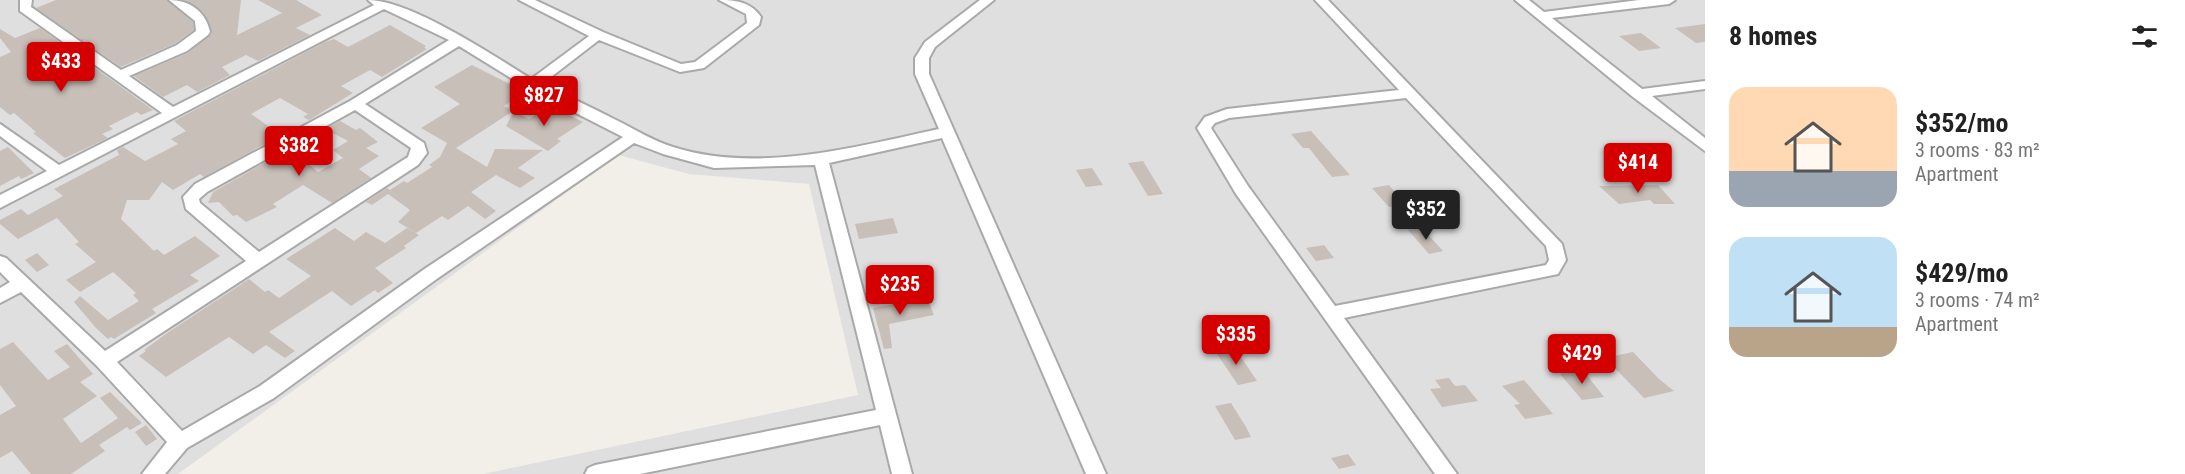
<!DOCTYPE html>
<meta charset="utf-8">
<style>
body{margin:0;font-family:"Roboto Condensed",sans-serif;background:#f2f2f2;color:#222;height:100vh;display:flex;flex-direction:column;font-size:22px;white-space:nowrap}
*{box-sizing:border-box;margin:0}
p{font-size:20px;color:#767676}
.icon{flex:none;width:33px;height:33px;fill:none;stroke:currentColor;stroke-width:2;stroke-linecap:round;stroke-linejoin:round}
.map{position:relative;flex:1;overflow:hidden}
.panel{display:flex;flex-direction:column;background:#fff;width:480px}
.panel>*{flex:none}
.price{position:absolute;translate:-50% -51px;padding:0 14px;border-radius:6px;background:#d40000;color:#fff;font-size:20px;line-height:39px;filter:drop-shadow(0 2px 3px #0008)}
.price::after{content:'';position:absolute;left:50%;top:36px;width:18px;height:14px;margin-left:-9px;background:inherit;clip-path:polygon(0 0,100% 0,50% 100%)}
.price.active{background:#222;color:#fff}
ul{padding:0;list-style:none}
li{display:flex;align-items:center;gap:18px;height:150px;padding:0 24px}
li span{display:grid;place-items:center;flex:none;width:168px;height:120px;border-radius:18px;color:#555}
li>.icon{margin-inline-start:auto}
span .icon{width:72px;height:72px;fill:#fffc;stroke-width:1}
li b{font-size:26px}
h2{display:flex;justify-content:space-between;align-items:center;height:72px;padding:0 24px;font-size:26px}
main{display:flex;flex:1;min-height:0}
.map>svg:first-child{display:block}
</style>
<main>
<div class="map">
<svg width="1705" height="474" viewBox="0 0 1705 474">
<rect width="100%" height="100%" fill="#f2efe9"/>
<path fill="#e0dfdf" d="M0 0H1705V474H483L858 395 809 184 689 174 618 155 178 474H0Z"/>
<path fill="#c7bfb8" d="M56 0H167L193 22 194 30 176 43 121 67 36 8Z
M184 0H241L237 35 282 13 258 0H296L322 15 296 28 310 35 258 61 246 55 222 67 230 75 197 92 187 85 163 97 134 76 188 53 212 33 202 11Z
M1705 24V42L1696 43 1675 28Z
M390 25 426 46 424 48 427 49 382 77 370 70 341 86 353 93 309 120 303 117 308 114 280 98 251 114 281 135 204 177 200 174 173 190 162 182 149 200H127L121 219 154 251 157 249 164 255 195 236 220 256 190 275 199 281 152 309 156 313 114 339 111 337 108 339 96 328 74 302 80 296 108 320 139 301 133 295 136 293 113 272 80 292 66 280 96 262 75 244 79 242 57 218 18 239 0 224V220L21 209 28 215 63 196 54 189 119 155 117 150 123 147 145 161 178 144 171 139 186 131 174 121 325 42 334 39 348 47Z
M40 28 153 110 141 115 137 112 109 126 113 129 102 134 108 138 65 158 33 133 36 132 14 113 10 115 0 107V57L11 52 0 38V29L15 38Z
M1641 33 1661 48 1639 51 1619 36Z
M472 65 525 92 504 106 513 111 456 148 487 167 495 149 543 150 518 168 535 178 520 188 496 175 471 192 496 211 485 219 468 206 448 220 442 216 416 233 398 222 410 210 388 194 372 205 366 202 387 188 390 190 404 181 407 183 432 167 429 165 440 157 447 143 421 128 460 104 434 87Z
M550 106 583 122 557 139 561 141 548 151 506 126 514 111 529 119Z
M340 121 356 130 360 128 378 142 366 148 379 156 359 169 371 178 332 203 303 185 273 204 277 207 246 222 237 215 233 216 219 202 208 203 213 192 296 145 300 147 293 151 318 172 343 158 333 150 348 141 325 129Z
M1311 131 1350 175 1332 177 1309 148H1303L1291 134Z
M8 147 34 173 21 179 19 176 0 186V151Z
M1143 161 1163 194 1148 196 1128 163Z
M1092 168 1103 185 1086 187 1076 170Z
M1389 185 1406 205 1389 207 1372 188Z
M1658 185 1675 204H1654L1650 200 1619 204 1599 186Z
M893 218 898 233 859 239 855 224Z
M335 228 354 241 366 232 385 243 407 228 419 235 404 246 406 248 375 268 393 283 378 293 375 290 351 306 332 291 269 332 295 351 285 358 266 345 253 354 229 337 166 377 139 356 146 351 144 350 167 333 249 279 265 292 268 290 279 298 311 276 286 259Z
M1422 228 1443 251 1429 254 1408 230Z
M1324 245 1334 258 1316 261 1306 248Z
M37 253 49 265 37 272 25 260Z
M927 298 934 315 889 324 892 348 884 349 873 308Z
M13 342 48 380 70 367 54 351 67 344 93 374 80 382 97 396 63 419 81 443 118 418 100 398 110 392 142 423 130 430 127 427 99 445 105 451 71 474H31L12 451 0 458V415L16 406 0 385V349Z
M1235 348 1257 381 1238 385 1215 351Z
M1633 352 1659 379 1674 391 1644 398 1605 358Z
M1582 369 1604 397 1582 400 1560 374Z
M1449 378 1455 386 1465 385 1478 401 1442 407 1430 389 1441 388 1435 380Z
M1524 380 1553 414 1525 419 1514 405 1520 404 1502 386Z
M1231 403 1246 427 1251 437 1235 440 1215 406Z
M146 425 157 439 146 446 135 432Z
M1348 454 1356 465 1339 469 1331 458Z"/>
<g fill="none" stroke-linecap="round" stroke-linejoin="round">
<defs>
<path id="minor" d="M20 0H32L31 7 121 70 177 45 196 31 195 21 169 0C189 0 206 11 210 32L208 35 187 51 129 76 173 107 374 5 368 0C410 0 493 55 531 79L589 36 519 0H535L603 32 681 64 695 62 747 23 746 14 719 0C736 0 751 2 761 17L759 25 704 68 680 72 599 40 542 84C565 95 589 106 612 118 633 128 651 140 673 147 757 174 855 147 939 129L915 74V58L925 42 980 0H994L935 47 929 58V74L1106 474H1086L942 138 829 163 912 474H892L880 425 640 474H585L588 468 595 465 876 410 815 165 714 168 663 154 634 143 438 278 274 398 187 448 165 474H142L167 442 97 366 21 292 0 303V288L10 282 0 272V256L6 258 105 351 246 261 186 209 183 197 195 184 350 101 449 40 384 9 0 208V195L47 171 0 136V124L59 165 162 113 20 11ZM459 46 527 88 623 137 426 268 260 386 182 431 117 362 418 165 427 153 424 143 365 104ZM355 110 411 148 408 157 259 252 200 203 199 199 207 192Z
M1315 0H1328L1562 244 1566 260 1558 274 1344 318 1457 474H1435L1236 194 1197 128 1205 117 1227 109 1399 90ZM1406 98 1546 246 1549 260 1546 265 1335 306 1248 186 1211 128 1215 123 1229 118Z
M1515 0H1529L1544 12 1639 0H1675L1669 4 1552 18 1642 89 1705 81V89L1652 96 1705 138V151L1633 97Z"/>
</defs>
<use href="#minor" stroke="#a9a9a9" stroke-width="4"/>
<use href="#minor" fill="#fff" fill-rule="evenodd"/>
</g>
</svg>
<b class="price" style="left:61px;top:93px">$433</b>
<b class="price" style="left:544px;top:127px">$827</b>
<b class="price" style="left:299px;top:177px">$382</b>
<b class="price" style="left:1638px;top:194px">$414</b>
<b class="price active" style="left:1426px;top:241px">$352</b>
<b class="price" style="left:900px;top:316px">$235</b>
<b class="price" style="left:1236px;top:366px">$335</b>
<b class="price" style="left:1582px;top:385px">$429</b>
</div>
<section class="panel">
<h2>8 homes<svg class="icon" aria-label="filters" viewBox="0 0 24 24"><path d="M4 7h16M4 17h16"/><circle cx="9" cy="7" r="2"/><circle cx="15" cy="17" r="2"/></svg></h2>
<ul>
<li><span style="background:linear-gradient(#ffd9b3 70%,#9aa5b1 0)"><svg class="icon" aria-label="home" viewBox="0 0 24 24"><path d="M3 11l9-7 9 7M6 9v11h12V9"/></svg></span><div><b>$352/mo</b><p>3 rooms · 83 m²</p><p>Apartment</p></div></li>
<li><span style="background:linear-gradient(#bfe0f5 75%,#b9a48a 0)"><svg class="icon" aria-label="home" viewBox="0 0 24 24"><path d="M3 11l9-7 9 7M6 9v11h12V9"/></svg></span><div><b>$429/mo</b><p>3 rooms · 74 m²</p><p>Apartment</p></div></li>
</ul>
</section>
</main>
